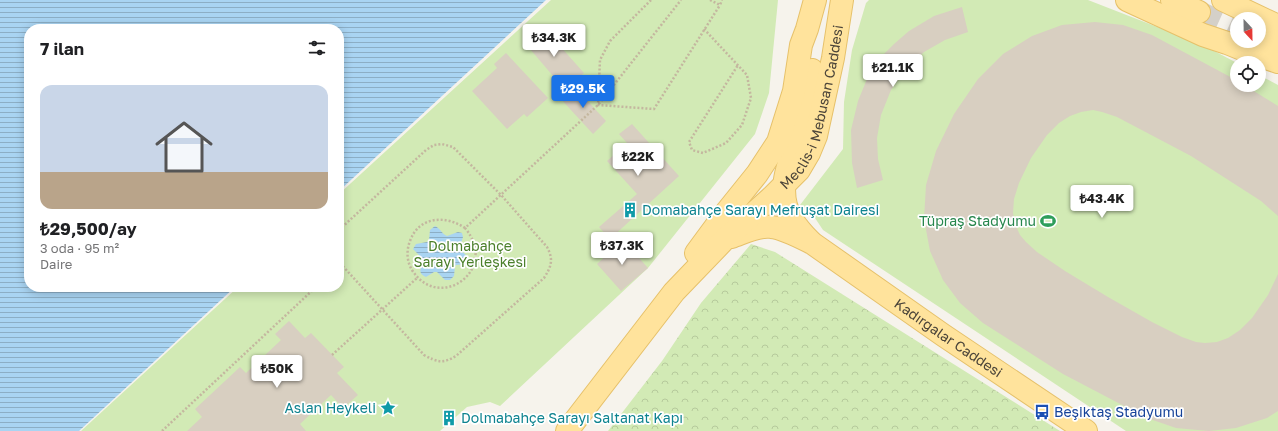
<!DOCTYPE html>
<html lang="tr">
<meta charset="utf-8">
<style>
body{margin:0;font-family:"Golos Text",sans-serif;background:#f6f6f6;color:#202124;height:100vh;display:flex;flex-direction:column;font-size:15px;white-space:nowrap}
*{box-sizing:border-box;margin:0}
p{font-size:13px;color:#757577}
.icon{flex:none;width:22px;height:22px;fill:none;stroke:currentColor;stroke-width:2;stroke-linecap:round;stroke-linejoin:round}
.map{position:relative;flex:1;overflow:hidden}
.panel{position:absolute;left:24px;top:24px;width:320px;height:268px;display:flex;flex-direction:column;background:#fff;border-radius:16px;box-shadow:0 2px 10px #0003}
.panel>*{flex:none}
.needle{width:26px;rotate:158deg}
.tools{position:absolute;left:1230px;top:12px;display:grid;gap:8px}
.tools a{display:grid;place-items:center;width:36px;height:36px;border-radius:50%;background:#fff;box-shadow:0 2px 10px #0003;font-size:20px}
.price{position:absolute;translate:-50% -34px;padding:0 9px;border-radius:4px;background:#fff;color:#222;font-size:13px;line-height:26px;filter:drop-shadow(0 1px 2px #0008)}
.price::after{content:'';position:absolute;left:50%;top:24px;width:12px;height:9px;margin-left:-6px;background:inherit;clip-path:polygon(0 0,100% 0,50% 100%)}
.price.on{background:#1a73e8;color:#fff}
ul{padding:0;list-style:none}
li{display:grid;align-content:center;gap:8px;height:212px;padding:0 16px}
li span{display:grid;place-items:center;height:124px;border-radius:12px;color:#555}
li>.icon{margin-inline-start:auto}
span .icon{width:72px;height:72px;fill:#fffc;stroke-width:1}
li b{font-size:17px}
h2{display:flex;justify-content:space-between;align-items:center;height:48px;padding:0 16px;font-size:17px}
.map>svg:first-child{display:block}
</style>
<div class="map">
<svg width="1278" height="431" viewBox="0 0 1278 431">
<defs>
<pattern id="forest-crowns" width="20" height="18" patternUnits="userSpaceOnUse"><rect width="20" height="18" fill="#d2eab5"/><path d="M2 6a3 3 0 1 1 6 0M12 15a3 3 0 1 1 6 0" fill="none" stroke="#b6ca9c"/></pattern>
<pattern id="water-rules" width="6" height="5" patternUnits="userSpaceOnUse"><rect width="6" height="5" fill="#a9d4f2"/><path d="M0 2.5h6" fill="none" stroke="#8caec5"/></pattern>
</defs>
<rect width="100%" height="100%" fill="#f6f3ec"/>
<path fill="url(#forest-crowns)" d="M751 244 775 252 1060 431H608L662 361 701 303Z"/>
<path fill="#d2eab5" d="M551 0H778L769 93 755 134 648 268 500 406 490 402 467 407 440 431H81L238 287H339V194Z
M869 0H1088L1201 44 1237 63V85H1259V75L1278 85V431H1126L823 230 811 212 800 205 843 149 844 102 852 50 866 3Z"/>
<path fill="url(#water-rules)" d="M0 0H546L339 191V29H29V287H235L79 431H0Z
M435 226C440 228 442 234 447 236L458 232 462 233 463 237 459 249 467 256 469 260 467 264 456 265 455 266 454 276 450 280H445L437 272H434L426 277C416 273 422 267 423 259L413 249 416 244 427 242 429 240 430 230Z"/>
<path fill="#d8cfc1" d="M962 7 968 32 945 40 924 52 906 68 891 90 881 115 877 138 878 159 883 180 857 188 852 163 851 130 858 101 869 74 882 56 894 44 909 31 934 16Z
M1095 22 1123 25 1152 35 1236 80H1237V85H1244L1278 106V216L1261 201 1191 156 1117 117 1102 112 1093 110 1081 112 1070 116 1059 123 1047 135 1031 158 1019 183 1014 199 1013 213 1015 224 1020 235 1026 242 1037 252 1065 271 1108 297 1152 322 1182 337 1196 342 1205 343 1217 342 1228 338 1240 330 1252 318 1268 295 1278 274V411L1267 418 1236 428 1209 431 1176 428 1147 418 1063 374 983 323 960 303 943 280 930 251 924 219 926 185 936 151 954 114 978 79 1003 54 1032 36 1062 25Z
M543 27 584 73 565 90 524 42Z
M506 53 548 98 527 117 524 114 507 129 472 91 497 68 494 64Z
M573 85 606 121 593 134 559 97Z
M632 124 679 176 610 239 599 227 637 194 607 161 627 143 619 134Z
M623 240 648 268 621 291 597 264Z
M289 321 305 338 311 333 344 367 337 373 358 395 343 408 331 395 300 424 306 431H187L202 417 195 409 240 367 246 373 281 340 275 334Z"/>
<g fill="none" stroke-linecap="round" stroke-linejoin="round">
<path stroke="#d4d0c8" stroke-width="22" stroke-dasharray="22 11" stroke-linecap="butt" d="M1199 12 1237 29"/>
<defs>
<g id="primary">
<path d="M1127 0 1203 35 1227 43 1254 54 1278 62"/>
<path d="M1172 0 1199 12"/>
<path d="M1223 0 1278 26"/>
<path d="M1240 45 1271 43 1278 40"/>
<path id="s1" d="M731 237C743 233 758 225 771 227 783 228 800 237 812 243L943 335 1086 431"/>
<path d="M810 241C803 234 797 227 792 219 772 188 795 150 804 119 808 103 810 87 812 70"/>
<path d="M696 253 724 215 757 174 778 142 794 91 801 45 807 29 815 0"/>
<path id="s2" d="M567 431 674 292 724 240 772 197 799 170 809 153 816 136 833 58 842 0"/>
</g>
</defs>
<use href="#primary" stroke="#e6c16a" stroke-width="24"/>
<path stroke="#c4b79f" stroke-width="2.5" stroke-dasharray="2 2" stroke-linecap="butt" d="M651 0 610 41 600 60 598 105 654 109 720 5
M710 0 720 5 722 0
M704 29 747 75 751 98 742 125 726 143 703 153 692 150 689 142 738 65
M465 228C446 215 419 216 410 241 406 251 407 262 412 270 439 313 500 270 465 228L598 105 681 0
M339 230 426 150 434 145 442 144 453 147 502 196 547 247C554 260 551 267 544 278L456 356C443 364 437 362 424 355L339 262
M332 355 417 278
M162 431 316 287"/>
<use href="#primary" stroke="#ffe39c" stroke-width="22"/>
</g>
<defs>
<symbol id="building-bare" viewBox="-9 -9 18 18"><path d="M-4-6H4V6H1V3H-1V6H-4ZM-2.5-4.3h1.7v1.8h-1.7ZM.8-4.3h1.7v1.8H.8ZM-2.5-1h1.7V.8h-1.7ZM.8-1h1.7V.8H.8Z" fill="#0f9aa8" stroke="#fff" stroke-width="2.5" paint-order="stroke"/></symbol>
<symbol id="stadium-bare" viewBox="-9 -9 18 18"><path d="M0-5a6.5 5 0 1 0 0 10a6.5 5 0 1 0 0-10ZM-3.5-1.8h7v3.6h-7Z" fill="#2e9e5b" stroke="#fff" stroke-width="2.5" paint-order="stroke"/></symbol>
<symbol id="sight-bare" viewBox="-9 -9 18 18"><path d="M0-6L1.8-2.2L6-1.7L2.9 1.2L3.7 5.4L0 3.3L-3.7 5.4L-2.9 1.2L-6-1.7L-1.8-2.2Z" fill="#0f9aa8" stroke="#fff" stroke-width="2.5" paint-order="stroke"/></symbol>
<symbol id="bus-bare" viewBox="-9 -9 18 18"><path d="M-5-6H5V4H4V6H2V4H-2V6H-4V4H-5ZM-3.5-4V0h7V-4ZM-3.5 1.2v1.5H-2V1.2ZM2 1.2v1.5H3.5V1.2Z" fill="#1a4fb4" stroke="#fff" stroke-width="2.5" paint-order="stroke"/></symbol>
</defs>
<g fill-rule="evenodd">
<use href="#building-bare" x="619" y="199" width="22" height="22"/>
<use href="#stadium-bare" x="1037" y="210" width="22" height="22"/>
<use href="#sight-bare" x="377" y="397" width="22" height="22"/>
<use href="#bus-bare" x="1031" y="401" width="22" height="22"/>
<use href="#building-bare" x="438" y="407" width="22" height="22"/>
</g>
<g text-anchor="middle" stroke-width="3.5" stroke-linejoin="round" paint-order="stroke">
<g font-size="14" fill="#4b4439" stroke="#fff">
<text dy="5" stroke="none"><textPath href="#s2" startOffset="414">Meclis-i Mebusan Caddesi</textPath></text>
<text dy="5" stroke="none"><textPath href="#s1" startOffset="252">Kadırgalar Caddesi</textPath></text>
</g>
<g font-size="14" fill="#0d838f" stroke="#fff" text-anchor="start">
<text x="642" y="215">Domabahçe Sarayı Mefruşat Dairesi</text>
<text x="376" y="413" text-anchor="end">Aslan Heykeli</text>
<text x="461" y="423">Dolmabahçe Sarayı Saltanat Kapı</text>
</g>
<g font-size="14" fill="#27864d" stroke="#fff" text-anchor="end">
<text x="1036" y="226">Tüpraş Stadyumu</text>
</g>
<g font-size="14" fill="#4a7f2a" stroke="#fff">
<text x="470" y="251">Dolmabahçe<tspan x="470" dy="16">Sarayı Yerleşkesi</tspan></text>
</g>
<g font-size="14" fill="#164399" stroke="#fff" text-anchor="start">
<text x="1054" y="417">Beşiktaş Stadyumu</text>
</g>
</g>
</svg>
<div class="tools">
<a><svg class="needle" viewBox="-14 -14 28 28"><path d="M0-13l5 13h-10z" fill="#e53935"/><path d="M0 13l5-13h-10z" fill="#757577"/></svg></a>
<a><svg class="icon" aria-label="locate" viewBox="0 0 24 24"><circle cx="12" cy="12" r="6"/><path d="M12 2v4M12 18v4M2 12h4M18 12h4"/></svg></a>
</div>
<b class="price" style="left:554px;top:58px">₺34.3K</b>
<b class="price" style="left:893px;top:88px">₺21.1K</b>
<b class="price on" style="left:583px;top:109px">₺29.5K</b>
<b class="price" style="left:638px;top:177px">₺22K</b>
<b class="price" style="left:1102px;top:219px">₺43.4K</b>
<b class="price" style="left:622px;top:266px">₺37.3K</b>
<b class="price" style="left:277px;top:389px">₺50K</b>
<section class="panel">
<h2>7 ilan<svg class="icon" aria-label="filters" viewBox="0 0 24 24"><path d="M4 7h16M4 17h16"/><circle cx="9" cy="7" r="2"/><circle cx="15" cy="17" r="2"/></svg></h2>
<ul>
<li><span style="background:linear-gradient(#c9d6e8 70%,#b9a48a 0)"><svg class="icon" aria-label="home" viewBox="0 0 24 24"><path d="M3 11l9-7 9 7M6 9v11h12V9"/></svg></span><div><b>₺29,500/ay</b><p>3 oda · 95 m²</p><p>Daire</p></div></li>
</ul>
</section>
</div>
